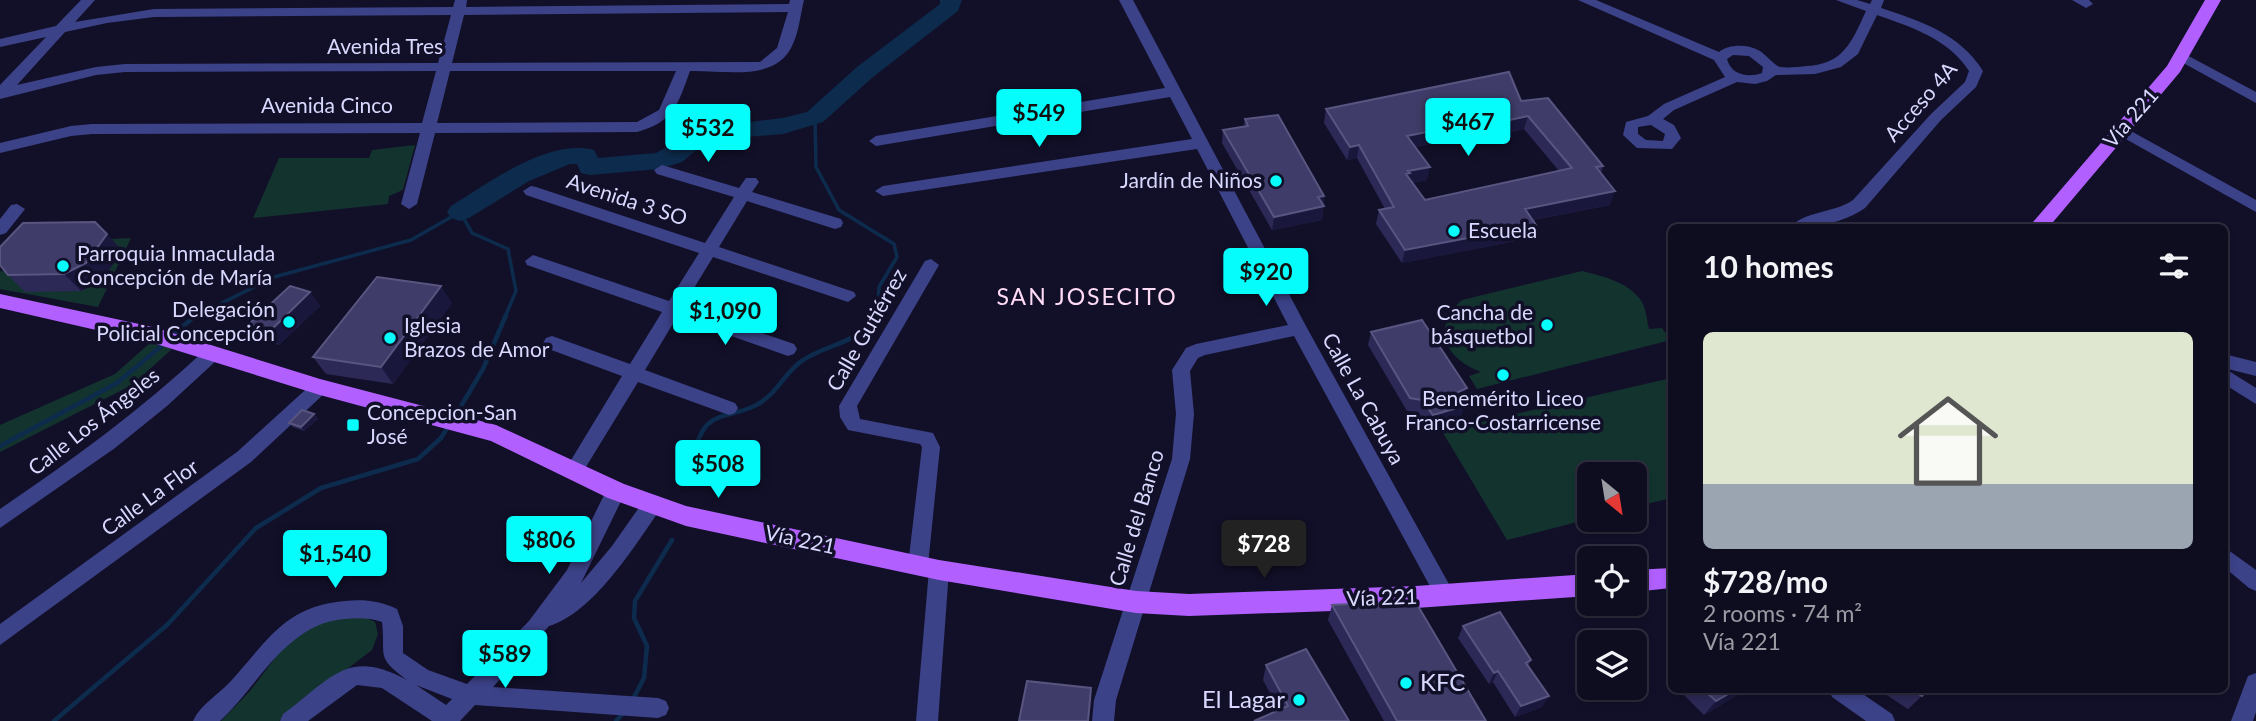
<!DOCTYPE html>
<meta charset="utf-8">
<style>
body{margin:0;font-family:Lato,sans-serif;background:#171528;color:#f1f3f6;height:100vh;display:flex;flex-direction:column;font-size:26px;white-space:nowrap}
*{box-sizing:border-box;margin:0}
p{font-size:23px;color:#9b9ba4}
.icon{flex:none;width:38px;height:38px;fill:none;stroke:currentColor;stroke-width:2;stroke-linecap:round;stroke-linejoin:round}
.map{position:relative;flex:1;overflow:hidden}
.drawer{position:absolute;left:1668px;top:224px;width:560px;height:469px;display:flex;flex-direction:column;background:#0e0c1f;border-radius:10px;box-shadow:0 4px 10px #0003,0 0 0 2px #2e2c3d}
.drawer>*{flex:none}
.needle{width:46px;rotate:150deg}
.buttons{position:absolute;left:1577px;top:462px;display:grid;gap:14px}
.buttons a{display:grid;place-items:center;width:70px;height:70px;border-radius:10px;background:#0e0c1f;box-shadow:0 4px 10px #0003,0 0 0 2px #2e2c3d;font-size:35px}
.price{position:absolute;translate:-50% -60px;padding:0 16px;border-radius:7px;background:#05fefb;color:#111;font-size:23px;line-height:46px;filter:drop-shadow(0 2px 4px #0008)}
.price::after{content:'';position:absolute;left:50%;top:42px;width:21px;height:16px;margin-left:-10px;background:inherit;clip-path:polygon(0 0,100% 0,50% 100%)}
.price.active{background:#222;color:#fff}
ul{padding:0;list-style:none}
li{display:grid;align-content:center;gap:14px;height:371px;padding:0 35px}
li span{display:grid;place-items:center;height:217px;border-radius:10px;color:#555}
li>.icon{margin-inline-start:auto}
span .icon{width:126px;height:126px;fill:#fffc;stroke-width:1}
li b{font-size:30px}
h2{display:flex;justify-content:space-between;align-items:center;height:84px;padding:0 35px;font-size:30px}
.map>svg:first-child{display:block}
</style>
<div class="map">
<svg width="2256" height="721" viewBox="0 0 2256 721">
<rect width="100%" height="100%" fill="#121029"/>
<path fill="#13332f" d="M415 145 403 190 389 196 388 204 253 218 279 158H369L372 150Z
M131 238 98 307 0 289V271L102 280 122 251 111 239Z
M1582 271C1602 276 1630 282 1642 302 1646 309 1647 321 1649 329L1662 328 1671 340 1477 389 1469 376 1481 372C1444 358 1431 328 1462 300Z
M151 342 172 349 132 385 0 452V425L115 374Z
M1671 378V498L1635 507 1634 474H1589V519L1507 540 1442 431Z
M365 617 375 622 378 634 372 650 279 721H221L250 691 291 637 329 618Z"/>
<g fill="none" stroke-linecap="round" stroke-linejoin="round">
<path stroke="#0d2b4c" stroke-width="3.5" d="M815 117 816 167 839 210 894 244 897 257 879 287 878 307 874 317
M194 317 274 277 411 240 460 212 472 233 508 249 516 291 505 317"/>
<path stroke="#0d2b4c" stroke-width="4.5" d="M171 337 196 315
M454 418 483 369 506 315
M0 446 117 383 165 343
M682 483C688 470 698 432 708 424 721 412 743 414 758 404 776 394 783 376 799 363 822 344 863 344 875 315
M632 701 644 678 647 646 634 618 635 601 672 540
M54 721 167 625 256 528 321 488 418 459 441 438 449 425
M616 721 625 711"/>
<path fill="#0d2b4c" fill-rule="evenodd" d="M940 0H962L958 11 873 77 823 122 783 134 720 139 703 145 682 162 659 169 590 175 581 173 577 164H570L529 181 469 218 460 221 451 218 447 212 451 206C489 183 547 138 594 150L598 158 656 153 687 135 709 127 783 118 807 112 857 67 940 4Z"/>
<path fill="#3c4288" fill-rule="evenodd" d="M81 0H95L75 22 154 9 453 7 455 0H467L466 7 789 4 790 0H804C800 16 799 33 791 48 773 82 723 70 690 71 678 104 674 122 637 132L435 133 417 204 409 209 401 204 420 133 92 134 71 136 0 153V143L71 126 92 124 422 123 436 71 125 72 96 75 0 99V85L46 37 0 47V39L56 26ZM788 12 777 48 760 62 452 63 464 15ZM451 15 438 63 125 64 96 67 17 85 65 32 107 23 154 17ZM450 71H676L659 110 637 122 437 123Z
M1119 0H1133L1307 328 1455 595 1452 601 1445 604 1438 601 1294 336 1205 355 1198 358 1190 371 1194 414 1190 459 1116 700 1114 721H1092L1094 700 1172 459 1176 414 1172 370 1186 348 1196 344 1288 325 1197 149 883 196 875 191 883 186 1192 139 1170 97 876 146 869 141 876 136 1165 88Z
M1578 0H1596L1719 52C1729 44 1748 44 1760 51 1766 55 1774 65 1780 67 1788 68 1799 67 1807 66 1844 64 1852 41 1866 11L1836 0H1857L1870 4 1872 0H1884L1881 8C1921 21 1960 34 1983 71L1976 87 1941 120 1865 208C1843 223 1815 228 1789 228 1804 211 1835 213 1853 200L1931 114 1965 82 1969 71C1949 39 1911 27 1877 15L1858 54 1841 67 1815 74 1776 75 1767 81 1755 84 1737 82 1674 110 1663 119 1674 125 1681 138 1672 149 1637 148 1623 135 1626 122 1648 116 1664 104 1725 77 1714 60ZM1733 55 1749 56 1763 67 1762 73C1748 78 1731 75 1727 59ZM1651 125 1665 134 1663 141 1646 140 1638 134V127Z
M2072 0H2089L2093 4 2086 8Z
M2181 52 2256 92V103L2176 59 2174 56Z
M2120 125 2256 200V212L2115 133 2113 130 2115 127Z
M662 165 739 188 746 178H756L759 182 752 192 841 219 843 223 841 227 835 229 747 201 719 247 854 292 856 296 848 302 713 257 683 306 794 344 797 349 794 354 788 356 677 317 645 370 735 403 738 408 735 413 729 415 638 382 581 475 574 478 567 475 565 470 622 376 546 348 543 343 546 338 552 336 630 364 662 312 527 265 525 261 533 255 669 301 699 253 526 195 523 191 531 186 536 187 705 243 734 197 657 174 654 170Z
M17 204 25 209 6 233 0 235V219L11 205Z
M931 259 939 265 857 406 860 419 933 433 940 447 928 565 925 571 918 574 911 571 908 565 922 447 920 444 848 430 840 417 839 406 925 261Z
M211 348 217 350 220 355 217 360 167 406 115 448 0 528V509C72 460 141 410 205 350Z
M2224 354 2256 362V376L2224 368Z
M2224 368 2256 388V404L2224 384Z
M320 380 326 382 329 387 326 392 251 462 0 645V624L237 452 314 382Z
M616 483 623 485 626 491 581 583 612 546 645 499 652 497 659 499 662 505 659 511C634 547 593 613 549 626L493 687 658 698 666 701 669 708 666 715 658 718 475 705 460 721H432L382 688 357 685 308 721H280L283 714C331 679 347 647 407 680 375 656 386 657 382 622 369 617 356 618 344 619 286 624 259 685 220 721H193C200 705 218 695 230 682 267 642 284 606 345 601 364 599 380 601 397 609L403 626V653L428 670 467 684 529 621 567 570 609 485ZM416 685 421 687 452 699 446 705Z
M2224 547 2256 570V591L2249 588 2224 567Z
M939 561 946 564 949 570 938 721H916L929 570 932 564Z
M2256 673V712L2253 721H2231L2248 676Z
M1829 690H1857L1892 714 1895 721H1866L1832 697Z"/>
<path fill="#b160ff" fill-rule="evenodd" d="M2205 0H2221L2180 72 2048 228H2028L2167 66Z
M0 294 153 327 320 379 496 425 624 484 686 506 939 560 1136 591 1189 594 1416 586 1589 574V596L1416 608 1189 616 1136 613 939 580 686 526 608 498 491 441 320 395 153 343 0 308Z
M1671 568V588L1634 592V570Z"/>
</g>
<path fill="#2d2957" fill-rule="evenodd" d="M1521 101 1603 166 1601 173 1610 205 1533 220 1531 238 1402 263 1376 224 1379 210 1385 209 1357 158 1347 160 1324 123 1326 109ZM1524 129 1559 171 1425 200 1412 183 1427 180 1415 147 1458 138 1464 143Z
M1245 119 1324 196 1322 220 1272 230 1222 143 1223 130 1244 126Z
M107 234 122 251 102 280 81 291 25 292 8 275Z
M310 292 320 306 279 345 258 338 248 325Z
M452 303 393 384 326 374 313 357Z
M1371 332 1462 400 1461 401 1464 406 1460 419 1429 428 1418 412 1407 411 1368 345Z
M314 414 318 419 304 431 293 427 289 423Z
M1332 605 1486 721H1384L1328 620Z
M1463 626 1531 660 1528 666 1542 707 1515 717 1493 682 1489 684 1458 638Z
M1266 665 1349 721 1279 710 1263 680Z
M1679 690H1746L1704 715Z
M1879 690H1927L1922 696 1908 709Z"/>
<path fill="#1a173d" d="M1528 116 1524 129 1464 143 1468 129Z
M1461 125 1458 138 1404 149 1407 136Z
M1359 145 1357 158 1347 160 1350 147Z
M1430 167 1427 180 1408 184 1406 174 1408 171Z
M1615 191 1610 205 1521 222 1525 209Z
M1324 196 1322 207 1324 206 1322 220 1272 230 1274 217 1318 197Z
M1536 225 1531 238 1402 263 1405 250Z
M107 234 122 251 102 280 81 291 64 274Z
M441 286 452 303 393 384 381 367Z
M310 292 320 306 279 345 269 332Z
M1467 388 1462 400 1452 406 1456 393Z
M1464 406 1460 419 1429 428 1433 415Z
M314 414 318 419 304 431 301 427Z
M1498 671 1493 682 1489 684 1494 673Z
M1091 688 1092 699 1089 721H1088Z
M1735 690H1746L1704 715 1716 701Z
M1549 696 1542 707 1515 717 1521 706Z"/>
<path fill="#3f3c69" stroke="#585580" stroke-width="2" fill-rule="evenodd" d="M1509 72 1521 101 1548 98 1603 166 1596 167 1615 191 1525 209 1536 225 1405 250 1379 210 1394 207 1359 145 1350 147 1326 109ZM1528 116 1572 168 1425 200 1406 174 1410 173 1408 171 1430 167 1407 136 1461 125 1468 129Z
M1278 115 1324 196 1318 197 1324 206 1274 217 1223 130 1248 126 1245 119Z
M95 222 107 234 86 263 64 274 8 275 0 265V247L23 223Z
M377 277 441 286 381 367 313 357Z
M290 286 310 292 269 332 248 325Z
M1422 320 1467 388 1456 393 1464 406 1433 415 1422 400 1410 398 1371 332Z
M302 410 314 414 301 427 289 423Z
M1415 601 1486 721H1397L1332 605Z
M1500 612 1531 660 1526 663 1549 696 1521 706 1498 671 1494 673 1463 626Z
M1306 649 1349 721H1254L1288 706 1266 665Z
M1027 681 1091 688 1088 721H1019Z
M1704 690H1735L1716 701Z
M1912 690H1927L1922 696Z"/>
<g fill="#05fefb" stroke="#121029" stroke-width="2.5">
<circle cx="1276" cy="181" r="7"/>
<circle cx="1454" cy="231" r="7"/>
<circle cx="63" cy="266" r="7"/>
<circle cx="289" cy="322" r="7"/>
<circle cx="1547" cy="325" r="7"/>
<circle cx="390" cy="338" r="7"/>
<circle cx="1503" cy="375" r="7"/>
<rect x="346" y="418" width="14" height="14" rx="3.5"/>
<circle cx="1406" cy="683" r="7"/>
<circle cx="1299" cy="700" r="7"/>
</g>
<g text-anchor="middle" stroke-width="7" stroke-linejoin="round" paint-order="stroke">
<g font-size="21" fill="#d9d9ff" stroke="#121029">
<text x="385" y="54">Avenida Tres</text>
<text transform="translate(1921 102) rotate(-49)" y="7">Acceso 4A</text>
<text x="327" y="113">Avenida Cinco</text>
<text transform="translate(2131 118) rotate(-49)" y="7">Vía 221</text>
<text transform="translate(627 200) rotate(18)" y="7">Avenida 3 SO</text>
<text transform="translate(867 330) rotate(-60)" y="7">Calle Gutiérrez</text>
<text transform="translate(1363 399) rotate(61)" y="7">Calle La Cabuya</text>
<text transform="translate(94 422) rotate(-38)" y="7">Calle Los Ángeles</text>
<text transform="translate(150 498) rotate(-36)" y="7">Calle La Flor</text>
<text transform="translate(1137 518) rotate(-73)" y="7">Calle del Banco</text>
<text transform="translate(800 540) rotate(12)" y="7">Vía 221</text>
<text transform="translate(1382 598) rotate(-2)" y="7">Vía 221</text>
</g>
<g font-size="21" fill="#d9d9ff" stroke="#121029" text-anchor="start">
<text x="1262" y="188" text-anchor="end">Jardín de Niños</text>
<text x="1468" y="238">Escuela</text>
<text x="77" y="261">Parroquia Inmaculada<tspan x="77" dy="24">Concepción de María</tspan></text>
<text x="275" y="317" text-anchor="end">Delegación<tspan x="275" dy="24">Policial Concepción</tspan></text>
<text x="1533" y="320" text-anchor="end">Cancha de<tspan x="1533" dy="24">básquetbol</tspan></text>
<text x="404" y="333">Iglesia<tspan x="404" dy="24">Brazos de Amor</tspan></text>
<text x="1503" y="406" text-anchor="middle">Benemérito Liceo<tspan x="1503" dy="24">Franco-Costarricense</tspan></text>
<text x="367" y="420">Concepcion-San<tspan x="367" dy="24">José</tspan></text>
</g>
<g font-size="23" letter-spacing="2" fill="#ffdbf6" stroke="#121029">
<text x="1087" y="305">SAN JOSECITO</text>
</g>
<g font-size="24" fill="#d9d9ff" stroke="#121029" text-anchor="start">
<text x="1420" y="691">KFC</text>
<text x="1285" y="708" text-anchor="end">El Lagar</text>
</g>
</g>
</svg>
<div class="buttons">
<a><svg class="needle" viewBox="-14 -14 28 28"><path d="M0-13l5 13h-10z" fill="#e53935"/><path d="M0 13l5-13h-10z" fill="#9b9ba4"/></svg></a>
<a><svg class="icon" aria-label="locate" viewBox="0 0 24 24"><circle cx="12" cy="12" r="6"/><path d="M12 2v4M12 18v4M2 12h4M18 12h4"/></svg></a>
<a><svg class="icon" aria-label="layers" viewBox="0 0 24 24"><path d="M12 4l9 5-9 5-9-5zM3 14l9 5 9-5"/></svg></a>
</div>
<b class="price" style="left:1039px;top:149px">$549</b>
<b class="price" style="left:1468px;top:158px">$467</b>
<b class="price" style="left:708px;top:164px">$532</b>
<b class="price" style="left:1266px;top:308px">$920</b>
<b class="price" style="left:725px;top:347px">$1,090</b>
<b class="price" style="left:718px;top:500px">$508</b>
<b class="price" style="left:549px;top:576px">$806</b>
<b class="price active" style="left:1264px;top:580px">$728</b>
<b class="price" style="left:335px;top:590px">$1,540</b>
<b class="price" style="left:505px;top:690px">$589</b>
<section class="drawer">
<h2>10 homes<svg class="icon" aria-label="filters" viewBox="0 0 24 24"><path d="M4 7h16M4 17h16"/><circle cx="9" cy="7" r="2"/><circle cx="15" cy="17" r="2"/></svg></h2>
<ul>
<li><span style="background:linear-gradient(#dfe7d0 70%,#9aa5b1 0)"><svg class="icon" aria-label="home" viewBox="0 0 24 24"><path d="M3 11l9-7 9 7M6 9v11h12V9"/></svg></span><div><b>$728/mo</b><p>2 rooms · 74 m²</p><p>Vía 221</p></div></li>
</ul>
</section>
</div>
